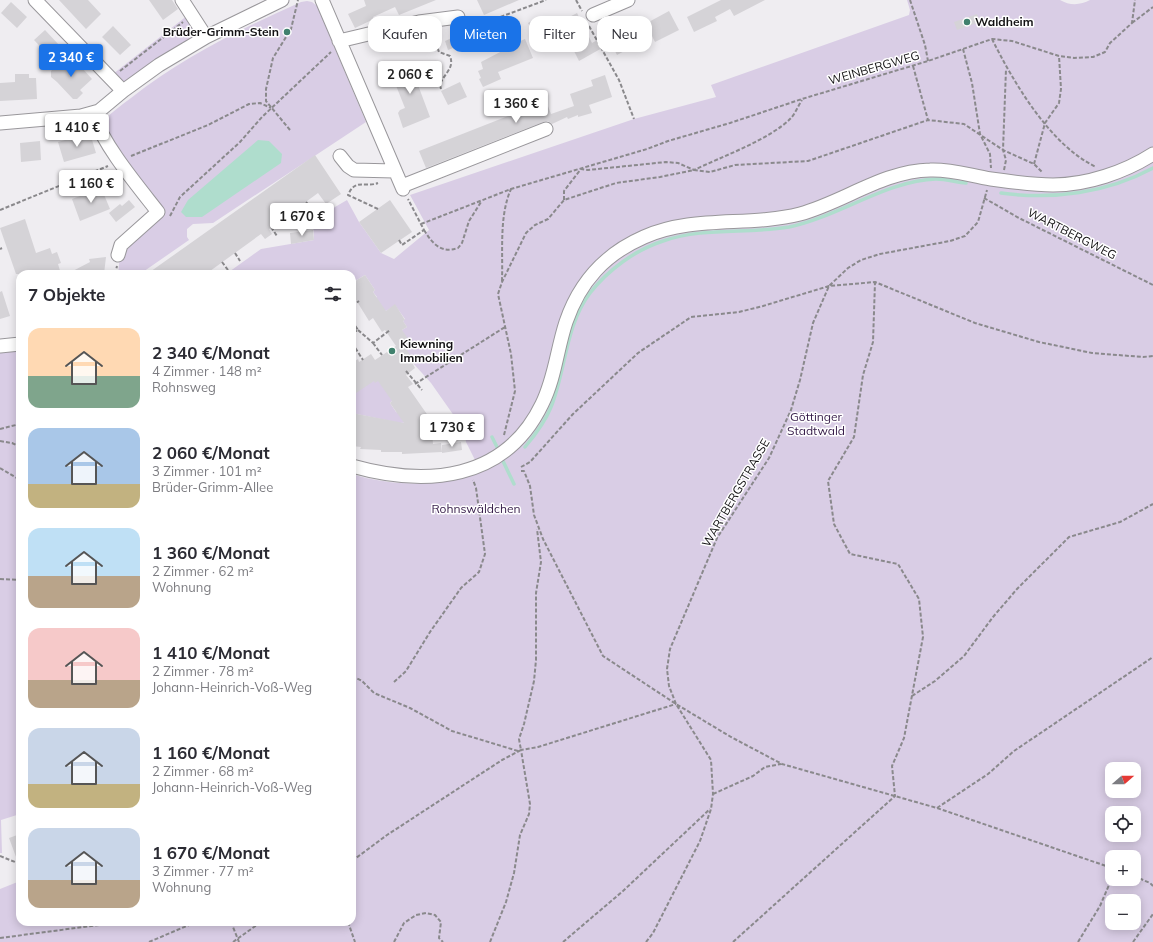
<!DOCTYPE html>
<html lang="de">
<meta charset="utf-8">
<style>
body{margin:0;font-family:Mulish,sans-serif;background:#f2f2f3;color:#2b2b33;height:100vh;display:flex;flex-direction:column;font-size:15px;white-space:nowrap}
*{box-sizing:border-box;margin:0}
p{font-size:13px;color:#7c7c81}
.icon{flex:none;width:22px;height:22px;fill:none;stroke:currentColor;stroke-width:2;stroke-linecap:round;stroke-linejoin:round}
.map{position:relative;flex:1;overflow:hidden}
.details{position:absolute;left:16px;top:270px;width:340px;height:656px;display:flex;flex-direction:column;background:#fff;border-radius:12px;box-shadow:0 2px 10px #0003}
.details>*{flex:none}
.guide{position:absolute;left:368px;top:16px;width:380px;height:36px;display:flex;gap:8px}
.needle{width:26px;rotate:70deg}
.fabs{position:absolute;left:1105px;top:762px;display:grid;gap:8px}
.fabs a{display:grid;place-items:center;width:36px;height:36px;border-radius:8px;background:#fff;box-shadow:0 2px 10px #0003;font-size:20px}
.price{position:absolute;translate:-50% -34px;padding:0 9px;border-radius:4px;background:#fff;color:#222;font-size:13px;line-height:26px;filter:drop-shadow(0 1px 2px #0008)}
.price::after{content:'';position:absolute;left:50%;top:24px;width:12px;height:9px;margin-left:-6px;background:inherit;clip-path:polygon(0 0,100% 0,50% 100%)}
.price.active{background:#1a73e8;color:#fff}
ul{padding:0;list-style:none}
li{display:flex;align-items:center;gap:12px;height:100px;padding:0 12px}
li span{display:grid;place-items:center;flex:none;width:112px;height:80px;border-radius:12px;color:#555}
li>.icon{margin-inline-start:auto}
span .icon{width:48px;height:48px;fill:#fffc;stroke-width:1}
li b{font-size:17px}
h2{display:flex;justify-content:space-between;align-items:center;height:48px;padding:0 12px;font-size:17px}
.chip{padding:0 14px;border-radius:12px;background:#fff;box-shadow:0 2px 10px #0003;font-size:14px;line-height:36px}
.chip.active{background:#1a73e8;color:#fff}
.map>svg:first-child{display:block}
</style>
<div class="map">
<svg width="1153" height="942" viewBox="0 0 1153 942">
<rect width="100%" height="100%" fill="#efedf1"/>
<path fill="#d9cde5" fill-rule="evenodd" d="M907 0H1060C1070 6 1081 5 1090 0H1153V942H0V889L20 881V922H352V474C394 487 440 487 481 472L466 442 464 430 431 383 412 362 405 347 402 330 407 327 403 321 405 319 395 305 386 311 372 301 377 297 373 292 375 290 365 275 355 281V286L352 283V274H226L261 249 314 240 313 220 347 200 359 222 381 253 394 259 429 230 410 195 634 119 716 97 711 85 909 15 910 10ZM1112 769H1134V791H1112ZM1112 813H1134V835H1112ZM1112 857H1134V879H1112ZM1112 901H1134V923H1112Z
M307 1 312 2 317 6 366 122 213 223 193 224 187 229V237L189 240 140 274H118L121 248 161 211 122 160 103 121C111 113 121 105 131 98 183 57 241 29 301 2Z
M188 15 197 34 195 38 127 81H122L113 74Z
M20 349V814L1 820 2 853H0V350Z
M391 372 392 401 390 403 396 412 421 421 400 423 352 413V386L356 392 371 382Z"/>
<path fill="#afddcd" d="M258 140 269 141 282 154 281 163 202 217H186L181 212 188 200Z"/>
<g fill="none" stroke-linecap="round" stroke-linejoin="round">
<path stroke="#afddcd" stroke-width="3.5" d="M1001 193C1053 200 1107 193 1153 168
M492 437 498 449
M525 447C535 435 545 422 551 407 566 370 565 326 590 293 608 270 635 250 663 241 703 227 748 234 789 227 838 217 888 180 936 179 946 179 956 182 966 183
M502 459 514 484"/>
</g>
<path fill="#d5d3d7" d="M59 0H88L101 14 86 29Z
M149 0H172L178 9 163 20Z
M364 0H436L399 15 395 7 373 17 374 19 355 28 348 14 366 6Z
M477 0H519L484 15Z
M721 0H765L734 16 730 9 715 17 717 21 694 32 687 17Z
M11 2 27 17 17 28 1 13Z
M669 11 679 30 655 42 652 36 617 55 611 43 579 61 569 41 562 45 552 26 577 13 592 43 614 31 616 26 628 19 634 30Z
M977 14 980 22 957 30 954 22Z
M535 19 540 26 532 30 528 23Z
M113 26 131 45 120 55 102 37Z
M45 30 60 46 49 56 34 40Z
M405 36 409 46 399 50 395 40Z
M454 37 458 46 448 50 445 41Z
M525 39 533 58 498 72 501 79 483 87 479 79 481 78 478 71 483 69 481 62 504 50V48Z
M73 58 92 79 80 90 83 93 77 99H73L57 82 51 77V71L57 65 60 70Z
M406 66 409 72 419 68 425 82 418 85 430 117 403 128 398 113 400 110 405 108 395 83 390 85 385 74Z
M15 74H29V78H36L37 99 0 101V83L15 82Z
M605 75 612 97 589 105 592 113 578 117V115L568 119 567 117 552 124 548 121 543 122 426 168 419 151 546 101 551 114 574 106 570 94 593 86 591 80Z
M460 82 467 97 448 105 441 91Z
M90 133 96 153 64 162 58 142Z
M40 141 41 160 21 162 20 143Z
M315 155 341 194 326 204 318 193 303 204 306 208 288 221V215L269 229 272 234 265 239 261 234 206 274H147Z
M100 185 110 209 80 221 72 199 91 192 90 189Z
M129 200 135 207 116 222 109 213 120 204 122 206Z
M390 200 412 232 381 253 359 222Z
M25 219 36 253 50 248 52 254 57 252 61 263 58 264 61 274H16L0 228Z
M313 230 314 240 291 244 290 233Z
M106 257 104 274H67L90 262 89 259Z
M365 275 375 290 373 292 386 311 395 304 405 320 403 321 407 327 402 330 411 343 405 347 414 361 412 362 415 368 406 375 413 384 408 387 431 420 433 444 441 443 442 452 402 454V452H381V450L360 449 361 447 352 446V413L404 423 390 403 392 401 378 381 375 383 374 381 356 393 352 386V363L358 359 359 362 371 354 375 360 396 346 385 330 382 332 373 318 369 321 356 300 352 303V283Z
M2 291 10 316 0 319V292Z
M461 442 462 450 442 453V445Z
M20 834V865H19L9 838Z"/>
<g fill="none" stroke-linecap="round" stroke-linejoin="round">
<defs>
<path id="minor" d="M35 0 123 91
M182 0 206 37
M322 0 403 189
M593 15 628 0
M339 41 419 22 458 17
M93 114C104 146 137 185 158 212L121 245 118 255
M0 123 81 116 99 111 123 91 159 65 206 37 282 0
M340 156 348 166 354 170 394 171
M402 186 546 129
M0 346 20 344
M352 466C426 487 505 481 542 404 555 378 557 349 566 322 580 281 605 254 644 237 693 215 749 227 800 214 844 202 883 171 930 170 952 169 971 176 991 179 1012 182 1033 185 1053 185 1087 185 1125 172 1153 154"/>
</defs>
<use href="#minor" stroke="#99979b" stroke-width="15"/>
<path stroke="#8a898c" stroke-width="2" stroke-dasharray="4 2" stroke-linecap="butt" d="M576 0 582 11
M910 0 925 45 928 61
M467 22 476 26 546 0
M1132 23 1153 7
M589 26 619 80 634 119
M438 31 435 41 439 52 450 56C455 69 443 74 440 85L441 89
M992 39C1014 83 1050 145 1096 167
M963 49 972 83 980 134 990 154 991 168
M913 66 928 120
M120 71 183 22
M290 130 266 101V89L273 58 291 29 298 0
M131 156 208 125 249 104 260 103 271 108
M1034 164 1045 123 1059 103 1061 89 1059 56
M1004 170 1006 160 1003 150 1006 69
M984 198 1017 217 1153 285
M564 200V191L581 169 588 170 666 162 678 163 694 170C721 157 771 139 791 118 795 114 798 106 802 100
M306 202 316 214
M378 209 348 195C355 178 365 188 378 183
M0 210 108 166
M170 216 180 197 240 142 262 117 331 52
M421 224 511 189 647 149 668 141 730 123 802 99 928 61 992 39 1012 41 1059 56 1074 58 1093 57 1105 52 1110 43 1132 23 1135 0
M271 227 277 236
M424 230C432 243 441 254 458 248L462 243 469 221 481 202
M399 240 402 245 424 230 408 199
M0 249 2 248
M235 253 240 261
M222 262 228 270
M115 274 117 266
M502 281C503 251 499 216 511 189
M352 306 359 301
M352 321 358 330 352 333
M358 330 373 343 390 330
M352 343 363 360
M373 343 382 355
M406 371 422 390
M415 384 505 327
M0 429 20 424
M504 435 515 391 511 354 498 294 502 282 526 233 535 225 548 219 564 200 616 183 660 177 694 170 710 172 735 165 808 161 928 120 964 124 1003 150 1034 164 1043 173
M0 441 12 443 20 447
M521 467 530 462 573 414 638 353 691 317 739 312 763 306 829 286 875 282 975 323 1039 342 1092 353 1143 357 1153 356
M0 468 20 480
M521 471H524L530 486 534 515 543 539 603 656 676 704 731 737 782 764 937 808 1112 868
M0 579 20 580
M352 676 362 681 374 693 410 708 452 731 518 751
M394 682 406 671 430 632 461 588 479 572 485 554 476 488 473 480
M912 696 935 681 964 656 993 617 1017 589 1069 537 1120 522 1153 504
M713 794 753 776 765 767 781 764
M937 808 988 774 1014 751 1153 657
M0 856 20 864
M352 861 387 835 502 760 521 750 519 739 524 724 534 681 536 660V593L541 562 537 529
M1134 876 1150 883 1153 886
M231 922 239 942
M348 922 355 942
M0 938 106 924 168 925 189 922
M149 942 196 922
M233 942 261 922
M394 942 404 923 416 915 426 913 435 915 441 922 439 938 443 942
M490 942 506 902 514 873 520 835 529 814 530 804 521 750 538 747 676 704
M563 942 623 891 710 809
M646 942 653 933 700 841 711 809 713 794 711 760 676 704 669 686 667 669 670 649 717 538 769 458 791 410 800 380 813 323 829 286 848 268 861 260 880 254 950 241 965 236 978 222 987 190
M733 942 895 796 892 766 904 738 923 637 919 599 898 564 850 554 834 524 828 481 854 437 863 375 873 342 875 282
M1078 942 1100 906 1112 878
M1133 942 1153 914"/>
<use href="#minor" stroke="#fff" stroke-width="13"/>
</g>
<g fill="#40806d" stroke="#fff" stroke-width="1.5">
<circle cx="967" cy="22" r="4"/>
<circle cx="287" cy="32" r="4"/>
<circle cx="392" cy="351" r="4"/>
</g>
<g text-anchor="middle" stroke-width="3" stroke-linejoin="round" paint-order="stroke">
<g font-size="12" font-weight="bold" fill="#121113" stroke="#fff" text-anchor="start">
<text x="975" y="26">Waldheim</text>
<text x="279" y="36" text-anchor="end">Brüder-Grimm-Stein</text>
<text x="400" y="348">Kiewning<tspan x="400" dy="14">Immobilien</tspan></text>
</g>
<g font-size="12" fill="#121113" stroke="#fff">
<text transform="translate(874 68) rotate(-16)" y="4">WEINBERGWEG</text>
<text transform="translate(1072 234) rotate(27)" y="4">WARTBERGWEG</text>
<text transform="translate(736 493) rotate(-60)" y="4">WARTBERGSTRASSE</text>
</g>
<g font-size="12" fill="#361c49" stroke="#fff">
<text x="816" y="421">Göttinger<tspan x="816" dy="14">Stadtwald</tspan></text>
<text x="476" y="513">Rohnswäldchen</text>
</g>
</g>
</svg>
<div class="fabs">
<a><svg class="needle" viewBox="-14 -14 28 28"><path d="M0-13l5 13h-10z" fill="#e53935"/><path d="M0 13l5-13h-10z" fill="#7c7c81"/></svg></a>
<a><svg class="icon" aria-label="locate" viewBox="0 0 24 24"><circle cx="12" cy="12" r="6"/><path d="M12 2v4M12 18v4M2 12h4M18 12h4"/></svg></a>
<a>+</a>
<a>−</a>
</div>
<b class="price active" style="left:71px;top:78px">2 340 €</b>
<b class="price" style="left:410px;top:95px">2 060 €</b>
<b class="price" style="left:516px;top:124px">1 360 €</b>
<b class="price" style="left:77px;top:148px">1 410 €</b>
<b class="price" style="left:91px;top:204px">1 160 €</b>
<b class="price" style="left:302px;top:237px">1 670 €</b>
<b class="price" style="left:452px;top:448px">1 730 €</b>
<div class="guide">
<a class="chip">Kaufen</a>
<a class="chip active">Mieten</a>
<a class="chip">Filter</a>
<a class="chip">Neu</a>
</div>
<section class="details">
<h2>7 Objekte<svg class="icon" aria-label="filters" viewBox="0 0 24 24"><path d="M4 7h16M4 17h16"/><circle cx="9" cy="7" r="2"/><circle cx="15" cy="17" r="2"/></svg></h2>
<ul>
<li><span style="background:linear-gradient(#ffd9b3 60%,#7fa58c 0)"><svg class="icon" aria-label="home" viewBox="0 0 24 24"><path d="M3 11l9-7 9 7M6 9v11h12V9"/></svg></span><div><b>2 340 €/Monat</b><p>4 Zimmer · 148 m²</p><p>Rohnsweg</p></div></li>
<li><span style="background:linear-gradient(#a9c7e8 70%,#c2b280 0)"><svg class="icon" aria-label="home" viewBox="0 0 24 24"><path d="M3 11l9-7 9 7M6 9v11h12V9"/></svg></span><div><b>2 060 €/Monat</b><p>3 Zimmer · 101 m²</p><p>Brüder-Grimm-Allee</p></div></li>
<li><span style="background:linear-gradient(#bfe0f5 60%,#b9a48a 0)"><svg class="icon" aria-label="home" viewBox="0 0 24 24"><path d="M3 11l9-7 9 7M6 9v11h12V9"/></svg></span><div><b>1 360 €/Monat</b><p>2 Zimmer · 62 m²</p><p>Wohnung</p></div></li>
<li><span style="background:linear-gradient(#f6c9c9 65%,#b9a48a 0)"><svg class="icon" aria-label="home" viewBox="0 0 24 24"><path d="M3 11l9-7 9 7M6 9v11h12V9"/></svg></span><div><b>1 410 €/Monat</b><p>2 Zimmer · 78 m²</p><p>Johann-Heinrich-Voß-Weg</p></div></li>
<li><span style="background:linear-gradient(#c9d6e8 70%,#c2b280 0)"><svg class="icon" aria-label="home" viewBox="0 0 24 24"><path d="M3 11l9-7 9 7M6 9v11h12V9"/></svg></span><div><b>1 160 €/Monat</b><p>2 Zimmer · 68 m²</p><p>Johann-Heinrich-Voß-Weg</p></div></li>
<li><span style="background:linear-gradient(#c9d6e8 65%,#b9a48a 0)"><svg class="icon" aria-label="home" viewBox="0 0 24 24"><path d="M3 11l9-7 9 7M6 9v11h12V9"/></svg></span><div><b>1 670 €/Monat</b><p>3 Zimmer · 77 m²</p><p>Wohnung</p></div></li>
</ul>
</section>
</div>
